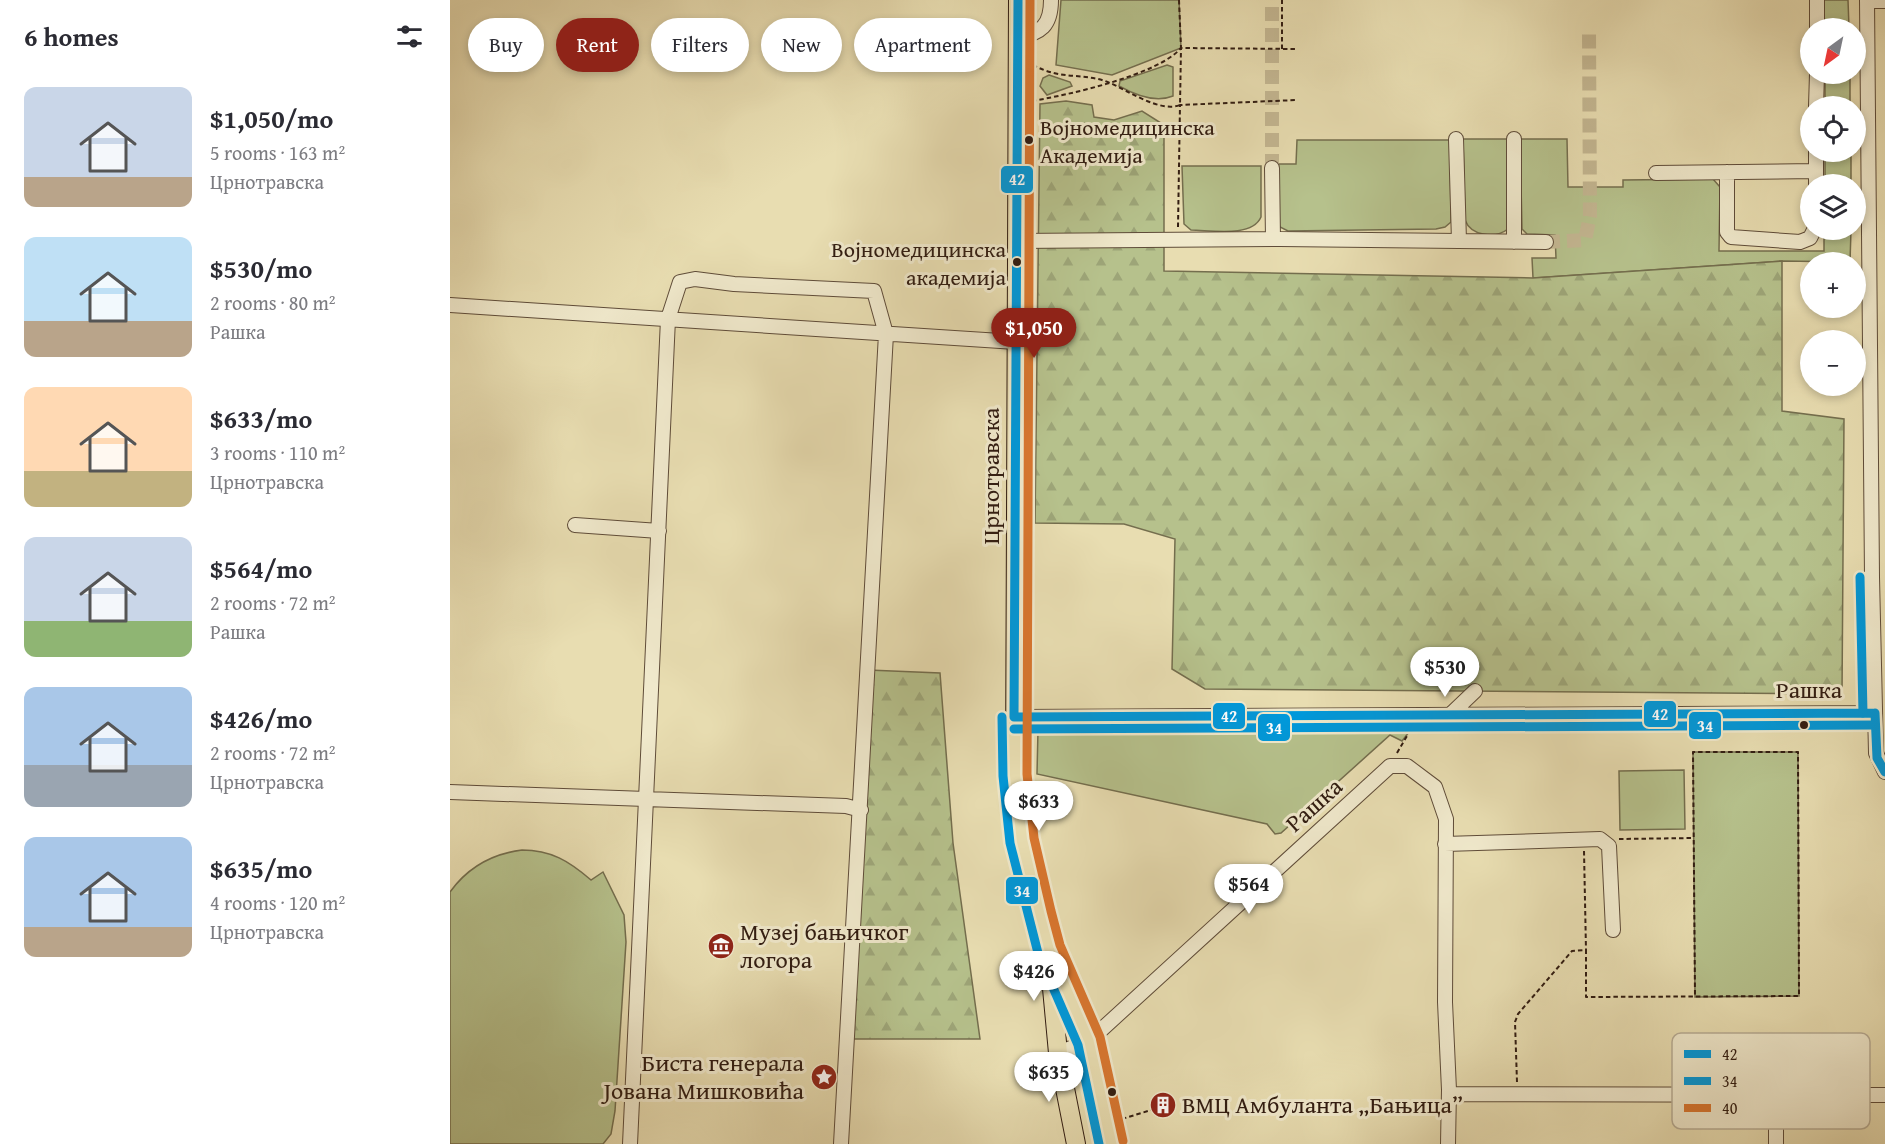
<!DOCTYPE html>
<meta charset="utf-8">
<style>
body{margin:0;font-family:"Gentium Book Plus",serif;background:#f2f2f3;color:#2b2b33;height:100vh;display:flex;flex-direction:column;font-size:22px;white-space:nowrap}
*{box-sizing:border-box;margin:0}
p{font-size:20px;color:#7c7c81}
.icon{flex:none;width:33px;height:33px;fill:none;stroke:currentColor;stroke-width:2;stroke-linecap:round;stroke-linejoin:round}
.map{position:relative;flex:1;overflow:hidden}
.side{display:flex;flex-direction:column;background:#fff;width:450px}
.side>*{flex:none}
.guide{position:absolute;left:18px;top:18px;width:570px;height:54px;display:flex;gap:12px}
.needle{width:39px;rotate:213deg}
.fabs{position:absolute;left:1350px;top:18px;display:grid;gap:12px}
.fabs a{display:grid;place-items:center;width:66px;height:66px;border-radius:50%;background:#fff;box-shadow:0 3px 9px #0003;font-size:30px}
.price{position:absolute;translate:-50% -51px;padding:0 14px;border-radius:21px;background:#fff;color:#222;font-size:20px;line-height:39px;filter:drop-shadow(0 2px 3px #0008)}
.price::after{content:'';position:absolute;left:50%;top:36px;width:18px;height:14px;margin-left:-9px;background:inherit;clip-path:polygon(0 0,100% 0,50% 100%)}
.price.on{background:#8f2418;color:#fff}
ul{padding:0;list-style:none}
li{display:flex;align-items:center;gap:18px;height:150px;padding:0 24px}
li span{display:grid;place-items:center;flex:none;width:168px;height:120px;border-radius:12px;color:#555}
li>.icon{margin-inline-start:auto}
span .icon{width:72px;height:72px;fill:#fffc;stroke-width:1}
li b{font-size:26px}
h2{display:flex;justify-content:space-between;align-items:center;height:72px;padding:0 24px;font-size:26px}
.chip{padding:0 21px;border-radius:27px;background:#fff;box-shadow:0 3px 9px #0003;font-size:21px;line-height:54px}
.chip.on{background:#8f2418;color:#fff}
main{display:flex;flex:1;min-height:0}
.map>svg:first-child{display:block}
</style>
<main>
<section class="side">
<h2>6 homes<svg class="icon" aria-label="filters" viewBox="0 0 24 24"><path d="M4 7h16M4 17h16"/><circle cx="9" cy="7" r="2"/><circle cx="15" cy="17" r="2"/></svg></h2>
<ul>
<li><span style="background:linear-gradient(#c9d6e8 75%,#b9a48a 0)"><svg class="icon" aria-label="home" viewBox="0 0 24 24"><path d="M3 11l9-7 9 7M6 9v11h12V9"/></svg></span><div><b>$1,050/mo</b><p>5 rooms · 163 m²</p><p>Црнотравска</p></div></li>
<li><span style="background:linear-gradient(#bfe0f5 70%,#b9a48a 0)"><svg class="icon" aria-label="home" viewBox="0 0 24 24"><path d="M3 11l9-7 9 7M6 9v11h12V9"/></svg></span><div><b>$530/mo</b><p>2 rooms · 80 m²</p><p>Рашка</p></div></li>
<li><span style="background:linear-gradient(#ffd9b3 70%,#c2b280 0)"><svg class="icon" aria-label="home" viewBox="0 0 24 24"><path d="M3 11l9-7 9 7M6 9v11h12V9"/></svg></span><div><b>$633/mo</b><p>3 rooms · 110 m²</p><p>Црнотравска</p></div></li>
<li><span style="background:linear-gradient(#c9d6e8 70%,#8fb573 0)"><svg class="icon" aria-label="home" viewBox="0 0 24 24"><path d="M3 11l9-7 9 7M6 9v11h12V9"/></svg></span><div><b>$564/mo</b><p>2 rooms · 72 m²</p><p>Рашка</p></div></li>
<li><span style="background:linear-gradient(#a9c7e8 65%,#9aa5b1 0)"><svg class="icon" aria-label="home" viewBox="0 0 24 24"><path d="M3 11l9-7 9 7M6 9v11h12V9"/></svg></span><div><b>$426/mo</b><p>2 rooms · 72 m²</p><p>Црнотравска</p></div></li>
<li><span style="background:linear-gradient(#a9c7e8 75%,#b9a48a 0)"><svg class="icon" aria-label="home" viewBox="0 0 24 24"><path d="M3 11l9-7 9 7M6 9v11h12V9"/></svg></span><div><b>$635/mo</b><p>4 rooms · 120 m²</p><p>Црнотравска</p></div></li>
</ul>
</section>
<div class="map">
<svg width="1435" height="1144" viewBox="0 0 1435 1144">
<defs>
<pattern id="forest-firs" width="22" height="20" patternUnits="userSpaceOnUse" patternTransform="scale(1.5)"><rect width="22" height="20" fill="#b6c18c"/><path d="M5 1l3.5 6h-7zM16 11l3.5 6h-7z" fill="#9da578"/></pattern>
</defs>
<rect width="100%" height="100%" fill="#e8ddb1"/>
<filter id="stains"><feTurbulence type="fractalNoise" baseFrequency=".00333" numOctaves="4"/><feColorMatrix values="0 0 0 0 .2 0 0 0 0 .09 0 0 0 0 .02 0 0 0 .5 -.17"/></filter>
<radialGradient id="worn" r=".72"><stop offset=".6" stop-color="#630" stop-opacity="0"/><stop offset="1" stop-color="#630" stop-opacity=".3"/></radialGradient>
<path fill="#b6c18c" stroke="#746e4e" stroke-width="1.5" d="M611 0H729L731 48 662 75 606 65Z
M1373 0H1398L1399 28H1374Z
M717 65 723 67V96C706 103 685 95 669 86L670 81Z
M1375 74H1400V106H1375Z
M599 75 620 82 622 86 597 95 590 86 593 78Z
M1013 139H1058V229C1045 239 1021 236 1015 220Z
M1070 139H1117L1118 187H1173V180L1263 179 1270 187 1269 251H1374V230H1401L1400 262 1332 261 1083 278 1082 258H1106L1105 235 1077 234 1072 229Z
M847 140H1000L1001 222 995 227 986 229 838 231 830 227 827 220 826 164H846Z
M1375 152H1401V184H1375Z
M732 166H811V217C802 238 760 230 741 230L734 224Z
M605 724 963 727 952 741 940 735 831 833 825 834 817 824 587 774 588 730Z
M1243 752H1348L1349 996 1245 997Z
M1234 770 1235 829 1170 830 1169 771Z
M72 850C101 850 119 861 141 880L153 872 174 915 176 942 165 1111 161 1134 153 1144H0V892C18 867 41 854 72 850Z"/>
<path fill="url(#forest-firs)" stroke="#746e4e" stroke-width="1.5" d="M616 101 642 105 644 117 664 120 692 111 714 125V271L1083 278 1332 261V411L1394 419 1392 694 755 689 722 669 725 539 674 524 585 523 590 104Z
M418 670 490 673 503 843 530 1039H397Z"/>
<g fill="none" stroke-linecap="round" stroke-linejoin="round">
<path stroke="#c3b691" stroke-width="14" stroke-dasharray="14 7" stroke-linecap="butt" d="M822 168V0
M1096 242 1135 240 1140 216 1139 32"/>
<defs>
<path id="minor" d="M1417 0 1422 577 1426 753 1435 772
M1417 1H1435
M1367 28V0
M567 38C591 33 601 26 601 0
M1366 106 1367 74
M1006 139 1009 241
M822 168 823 239
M1277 172V232L1281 237 1350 242 1360 238 1364 230
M1206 173 1366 171
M1366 184V152
M566 241 830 239 1096 242
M1064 242V139
M0 305 566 342
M125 525 209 531
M1002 713 1025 691
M564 717 1425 713
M0 792 196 799 180 1144
M995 844 1150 839 1159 846 1163 930
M608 1053 639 1041 940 766H957L985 787 996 819 995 1002 999 1090 998 1144
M999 1094 1435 1095
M391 1144 436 334 424 291 284 284 245 279 230 282 218 319 196 799 396 806 411 810
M1326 1144V1094"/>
<path id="major" d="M568 0 565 775 572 840 589 914 599 949 639 1041 661 1144
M599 956 608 1053 626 1144"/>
</defs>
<use href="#minor" stroke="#5f4c39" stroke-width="16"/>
<use href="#major" stroke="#311c11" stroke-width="20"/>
<path stroke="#311c11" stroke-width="2" stroke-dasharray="4.5 3" stroke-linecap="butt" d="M729 0 731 48 847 49
M832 49V0
M582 101C618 95 708 75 731 48L730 105C710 113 677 90 660 83 636 72 612 81 583 65
M728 227 730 105 847 100
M947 753 961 729
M1169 839 1244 838
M1134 851 1136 950
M1067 1082 1065 1022 1068 1014 1122 951 1136 950V997L1349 996 1348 752H1243L1245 997
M672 1119 701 1110"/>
<use href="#minor" stroke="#f0e9cc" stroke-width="14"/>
<use href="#major" stroke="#e8ddb1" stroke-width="18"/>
<defs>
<path id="bus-1" d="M1425 713 1427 758 1435 772
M564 717 1425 713
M564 717 568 0"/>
<path id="bus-2" d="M1410 577 1413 713
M552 717 553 776 560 843 588 953 628 1045 649 1144
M564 729 1425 725"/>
<path id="bus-3" d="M580 0 577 774 584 838 601 911 610 945 650 1037 673 1141"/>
</defs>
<use href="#bus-1" stroke="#f0e9cc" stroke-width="14"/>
<use href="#bus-2" stroke="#f0e9cc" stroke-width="14"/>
<use href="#bus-3" stroke="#f0e9cc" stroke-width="14"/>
<use href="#bus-1" stroke="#0098da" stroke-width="9"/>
<use href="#bus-2" stroke="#0098da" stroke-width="9"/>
<use href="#bus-3" stroke="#d8762f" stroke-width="9"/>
</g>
<defs>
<symbol id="museum-disc" viewBox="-11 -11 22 22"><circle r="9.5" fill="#8f2418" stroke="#f0e9cc"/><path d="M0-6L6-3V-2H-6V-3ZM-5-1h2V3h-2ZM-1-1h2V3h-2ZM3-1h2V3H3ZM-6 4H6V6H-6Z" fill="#fff"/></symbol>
<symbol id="sight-disc" viewBox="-11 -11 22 22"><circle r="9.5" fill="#8f2418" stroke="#f0e9cc"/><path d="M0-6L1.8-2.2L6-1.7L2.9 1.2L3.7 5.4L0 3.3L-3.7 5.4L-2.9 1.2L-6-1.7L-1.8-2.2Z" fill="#fff"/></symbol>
<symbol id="building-disc" viewBox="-11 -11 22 22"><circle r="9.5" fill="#8f2418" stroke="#f0e9cc"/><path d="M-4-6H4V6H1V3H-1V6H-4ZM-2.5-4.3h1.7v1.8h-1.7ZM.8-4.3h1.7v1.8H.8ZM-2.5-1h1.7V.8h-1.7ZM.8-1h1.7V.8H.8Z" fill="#fff"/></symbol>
</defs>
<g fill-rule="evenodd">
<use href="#museum-disc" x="256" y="931" width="30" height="30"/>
<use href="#sight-disc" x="359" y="1062" width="30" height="30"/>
<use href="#building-disc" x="698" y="1090" width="30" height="30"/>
</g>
<g fill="#311c11" stroke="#f0e9cc" stroke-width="2">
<circle cx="579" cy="140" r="5"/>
<circle cx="567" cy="262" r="5"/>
<circle cx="1354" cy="725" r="5"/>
<circle cx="662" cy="1092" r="5"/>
</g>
<g text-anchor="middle" stroke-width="6" stroke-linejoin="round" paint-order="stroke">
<g font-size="22" fill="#311c11" stroke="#f0e9cc" text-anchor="start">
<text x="590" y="135">Војномедицинска<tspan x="590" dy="28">Академија</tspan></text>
<text x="556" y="257" text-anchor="end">Војномедицинска<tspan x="556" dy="28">академија</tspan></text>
</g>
<g font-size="24" fill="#311c11" stroke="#f0e9cc">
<text transform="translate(541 476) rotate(-90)" y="8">Црнотравска</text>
<text x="1359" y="698">Рашка</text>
<text transform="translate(864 805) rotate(-42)" y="8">Рашка</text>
</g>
<g font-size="24" fill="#311c11" stroke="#f0e9cc" text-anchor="start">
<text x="290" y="940">Музеј бањичког<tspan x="290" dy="28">логора</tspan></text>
<text x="354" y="1071" text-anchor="end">Биста генерала<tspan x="354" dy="28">Јована Мишковића</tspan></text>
<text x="732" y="1113">ВМЦ Амбуланта „Бањица”</text>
</g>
</g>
<rect x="1222" y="1033" width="198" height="96" rx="9" fill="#f0e9cc" stroke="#b7ac94" stroke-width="1.5"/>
<rect x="1234" y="1050" width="27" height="8" fill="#0098da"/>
<rect x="1234" y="1077" width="27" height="8" fill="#0098da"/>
<rect x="1234" y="1104" width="27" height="8" fill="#d8762f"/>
<g font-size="16" fill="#311c11">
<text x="1272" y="1060">42</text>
<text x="1272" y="1087">34</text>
<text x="1272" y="1114">40</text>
</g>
<g stroke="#f0e9cc" stroke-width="2">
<rect x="550" y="165" width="34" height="29" rx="6" fill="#0098da"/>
<rect x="1193" y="700" width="34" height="28" rx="6" fill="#0098da"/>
<rect x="762" y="702" width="34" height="28" rx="6" fill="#0098da"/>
<rect x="1238" y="711" width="34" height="29" rx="6" fill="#0098da"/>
<rect x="807" y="713" width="34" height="29" rx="6" fill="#0098da"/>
<rect x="555" y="876" width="34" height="29" rx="6" fill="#0098da"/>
</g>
<g font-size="16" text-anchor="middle" font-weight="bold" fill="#fff">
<text x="567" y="185">42</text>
<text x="1210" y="720">42</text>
<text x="779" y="722">42</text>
<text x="1255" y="732">34</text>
<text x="824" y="734">34</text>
<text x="572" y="897">34</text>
</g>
<rect width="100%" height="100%" filter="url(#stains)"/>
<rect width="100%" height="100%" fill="url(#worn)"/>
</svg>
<div class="fabs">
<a><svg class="needle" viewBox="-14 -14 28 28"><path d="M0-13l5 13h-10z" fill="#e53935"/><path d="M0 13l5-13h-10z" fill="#7c7c81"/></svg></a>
<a><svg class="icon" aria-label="locate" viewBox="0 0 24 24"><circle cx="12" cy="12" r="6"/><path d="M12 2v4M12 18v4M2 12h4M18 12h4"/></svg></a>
<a><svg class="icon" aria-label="layers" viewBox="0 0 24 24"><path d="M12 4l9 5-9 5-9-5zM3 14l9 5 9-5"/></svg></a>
<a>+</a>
<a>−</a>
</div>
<b class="price on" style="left:584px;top:359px">$1,050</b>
<b class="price" style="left:995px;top:698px">$530</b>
<b class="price" style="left:589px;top:832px">$633</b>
<b class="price" style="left:799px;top:915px">$564</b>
<b class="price" style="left:584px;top:1002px">$426</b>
<b class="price" style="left:599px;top:1103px">$635</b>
<div class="guide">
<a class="chip">Buy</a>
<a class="chip on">Rent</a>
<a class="chip">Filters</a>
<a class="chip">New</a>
<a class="chip">Apartment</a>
</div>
</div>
</main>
